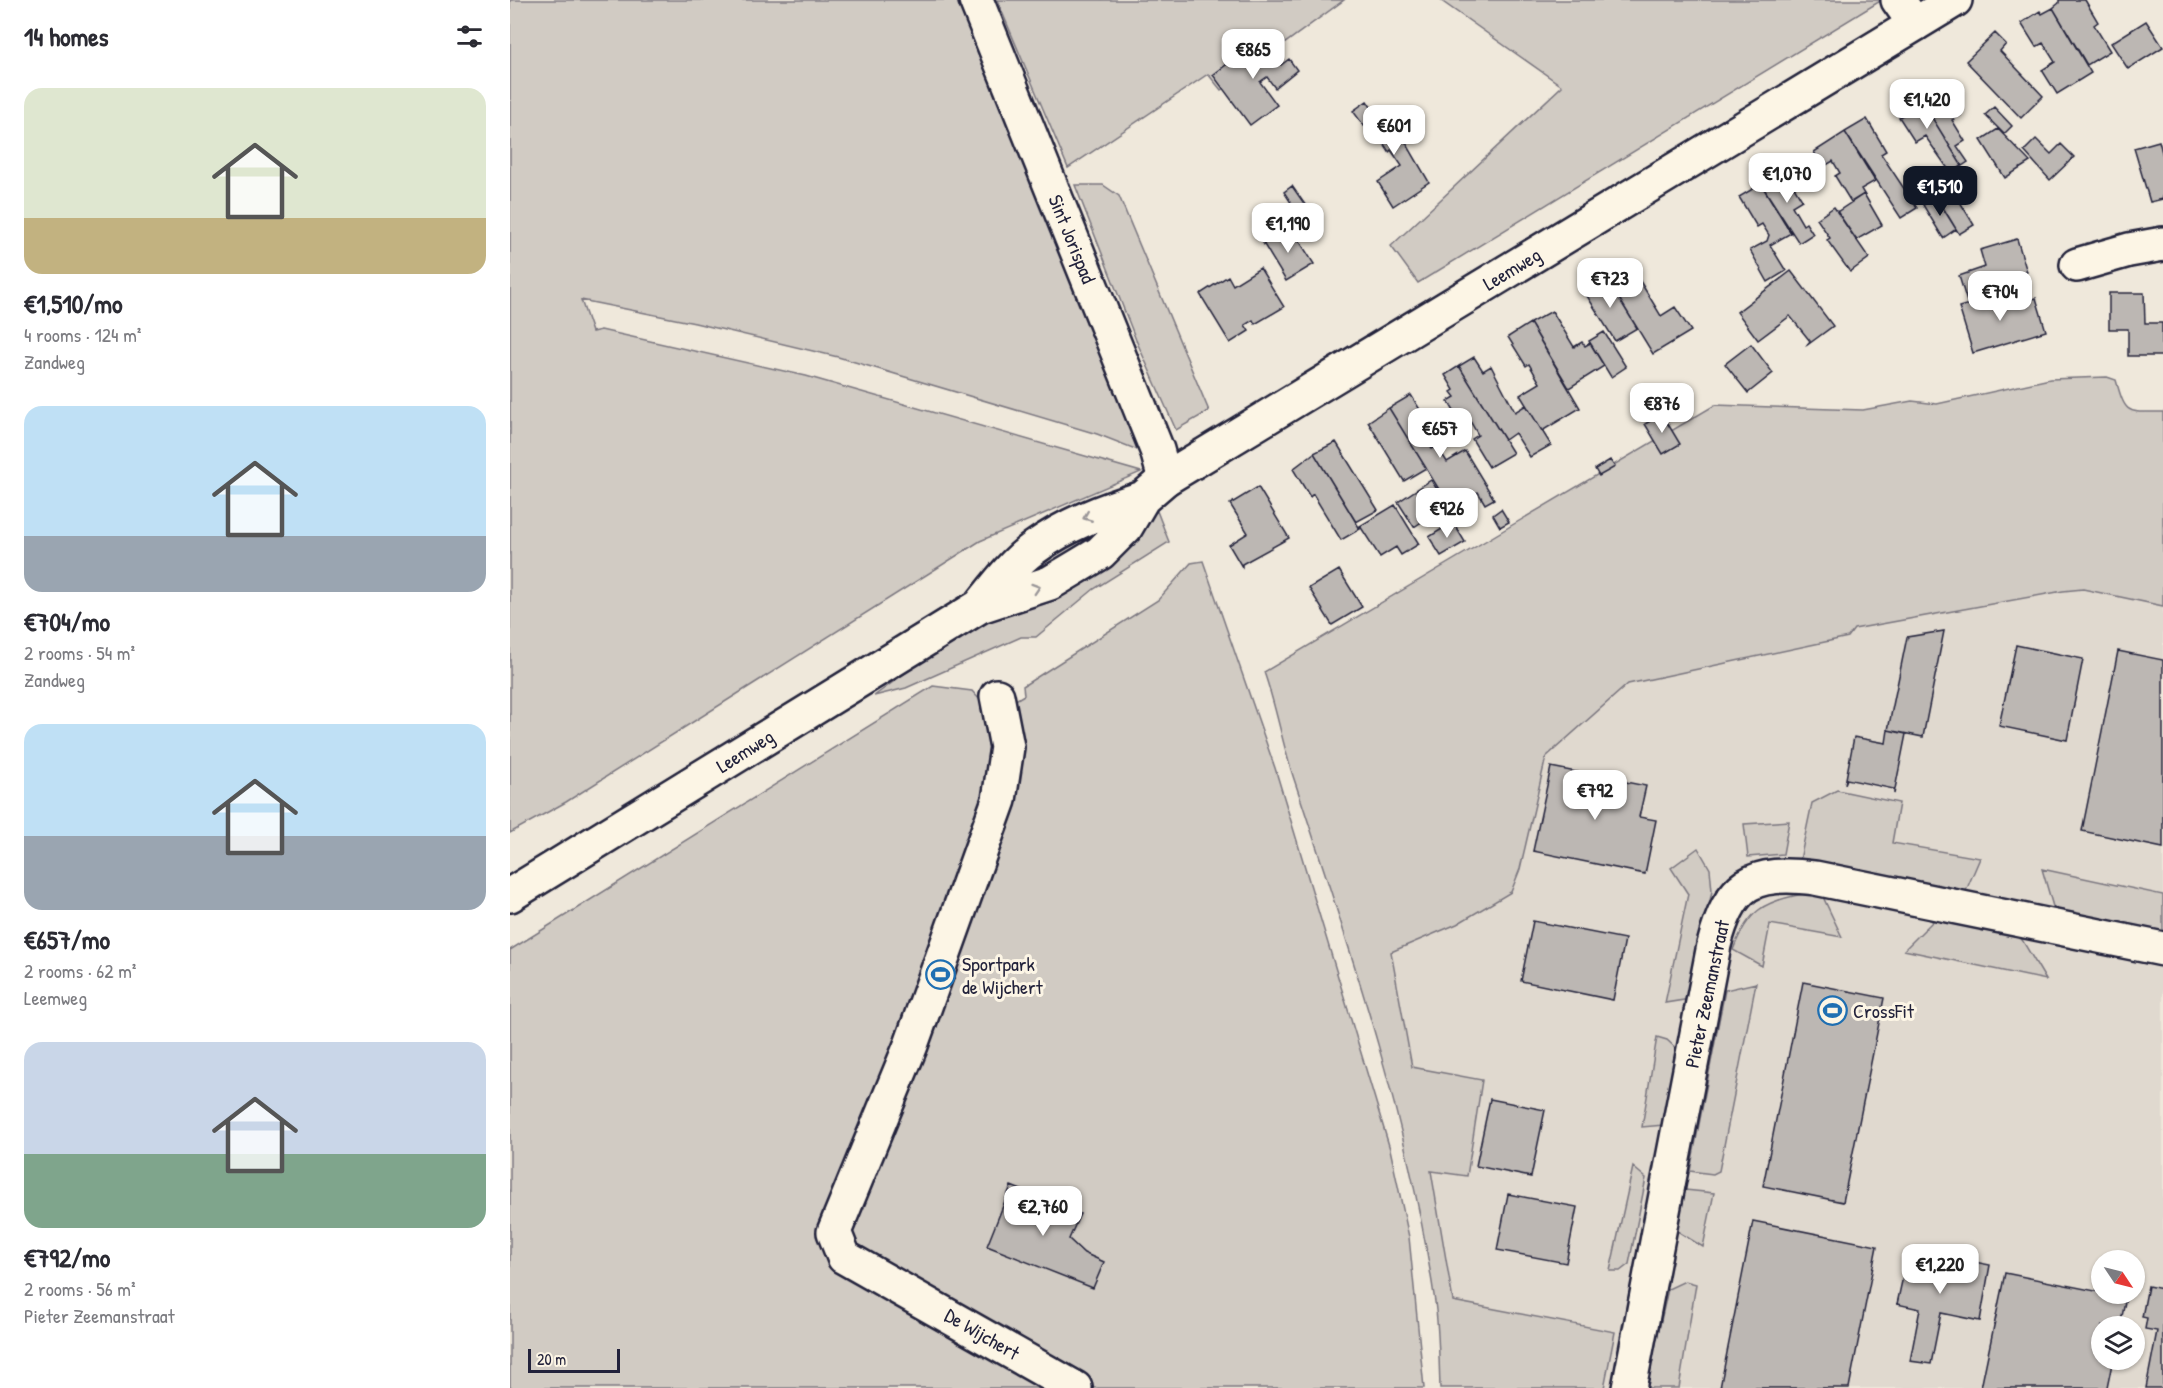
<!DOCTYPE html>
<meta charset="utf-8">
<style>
body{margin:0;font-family:"Patrick Hand",sans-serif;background:#f7f7f7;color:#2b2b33;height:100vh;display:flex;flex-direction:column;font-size:22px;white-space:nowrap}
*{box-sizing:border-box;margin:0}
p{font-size:20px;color:#7c7c81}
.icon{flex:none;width:33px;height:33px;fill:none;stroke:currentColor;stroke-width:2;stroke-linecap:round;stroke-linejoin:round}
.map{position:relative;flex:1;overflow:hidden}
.details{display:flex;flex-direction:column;background:#fff;width:510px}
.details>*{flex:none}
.needle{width:39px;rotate:125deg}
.buttons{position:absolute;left:1581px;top:1250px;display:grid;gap:12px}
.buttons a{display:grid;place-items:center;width:54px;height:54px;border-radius:50%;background:#fff;box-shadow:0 2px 4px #0004;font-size:30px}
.scale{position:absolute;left:18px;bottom:15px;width:92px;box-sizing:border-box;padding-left:6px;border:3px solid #22223b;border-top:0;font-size:16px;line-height:21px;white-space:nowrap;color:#22223b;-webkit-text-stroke:4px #fcf5e5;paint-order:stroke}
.price{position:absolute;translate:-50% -51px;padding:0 14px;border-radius:12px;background:#fff;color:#222;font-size:20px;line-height:39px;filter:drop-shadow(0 2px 3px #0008)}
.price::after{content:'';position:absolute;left:50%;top:36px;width:18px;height:14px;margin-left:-9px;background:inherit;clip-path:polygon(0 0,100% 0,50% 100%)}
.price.current{background:#111827;color:#fff}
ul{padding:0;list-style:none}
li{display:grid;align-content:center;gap:12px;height:318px;padding:0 24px}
li span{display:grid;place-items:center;height:186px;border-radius:18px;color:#555}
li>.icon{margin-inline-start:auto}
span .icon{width:108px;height:108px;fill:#fffc;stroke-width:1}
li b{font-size:26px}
h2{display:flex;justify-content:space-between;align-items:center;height:72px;padding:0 24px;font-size:26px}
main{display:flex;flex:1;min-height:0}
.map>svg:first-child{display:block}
</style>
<main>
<section class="details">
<h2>14 homes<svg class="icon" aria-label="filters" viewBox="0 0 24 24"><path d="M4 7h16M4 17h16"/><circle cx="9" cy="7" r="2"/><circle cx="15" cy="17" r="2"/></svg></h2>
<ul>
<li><span style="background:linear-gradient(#dfe7d0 70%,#c2b280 0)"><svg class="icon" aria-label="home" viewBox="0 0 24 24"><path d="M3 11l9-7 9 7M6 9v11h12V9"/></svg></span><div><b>€1,510/mo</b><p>4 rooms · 124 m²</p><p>Zandweg</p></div></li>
<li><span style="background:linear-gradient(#bfe0f5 70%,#9aa5b1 0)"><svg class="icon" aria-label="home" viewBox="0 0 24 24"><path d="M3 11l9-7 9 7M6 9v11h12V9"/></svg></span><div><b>€704/mo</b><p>2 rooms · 54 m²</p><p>Zandweg</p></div></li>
<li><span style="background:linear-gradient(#bfe0f5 60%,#9aa5b1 0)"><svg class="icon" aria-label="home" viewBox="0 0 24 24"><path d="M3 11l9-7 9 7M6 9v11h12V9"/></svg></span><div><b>€657/mo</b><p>2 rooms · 62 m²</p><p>Leemweg</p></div></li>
<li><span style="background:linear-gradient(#c9d6e8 60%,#7fa58c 0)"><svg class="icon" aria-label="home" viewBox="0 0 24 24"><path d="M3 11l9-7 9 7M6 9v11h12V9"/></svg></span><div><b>€792/mo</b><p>2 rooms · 56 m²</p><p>Pieter Zeemanstraat</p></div></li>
</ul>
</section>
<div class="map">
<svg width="1653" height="1388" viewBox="0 0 1653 1388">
<rect width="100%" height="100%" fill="#efe8db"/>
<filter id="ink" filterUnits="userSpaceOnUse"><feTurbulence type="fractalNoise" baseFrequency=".0167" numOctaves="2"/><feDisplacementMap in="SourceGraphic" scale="12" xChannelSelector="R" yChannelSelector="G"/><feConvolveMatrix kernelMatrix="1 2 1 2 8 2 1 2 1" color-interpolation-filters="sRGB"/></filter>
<g filter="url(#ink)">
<path fill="#e0d9cf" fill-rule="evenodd" d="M1560 573 1653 594V1388H1089L935 1300 864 918 1027 743 1154 657ZM1592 1260H1624V1293H1592ZM1592 1326H1624V1359H1592Z"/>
<path fill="#d1cbc3" stroke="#7a767f" stroke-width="1.5" d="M0 0H464L638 454 587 434 328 357 185 323 71 300 82 332 91 330 296 376 631 472 470 541 56 802 0 833Z
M487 0H834L711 90 698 74 558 168Z
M930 0H1372L908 283 881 246 1052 86Z
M565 185H593L609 196 699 411 666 430 626 340Z
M1597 377 1606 380C1616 416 1617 412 1653 412V606L1573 589 1553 591 1344 629 1338 637 1118 684 1036 757 1010 869 1001 892 947 924 881 952 902 1067 972 1080 957 1176 921 1171 943 1301 1105 1332 1094 1388H930C929 1360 929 1330 925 1302 899 1122 840 948 783 776 772 742 766 706 754 672L1205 405 1353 410 1402 401 1427 404 1540 379Z
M647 511 659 542 584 589 526 637H511L396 688 364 696 465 622 599 555Z
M571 528 599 532 519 583 510 569Z
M693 561 765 768 880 1149 899 1237 914 1388H0V950L423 686 462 691 478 709 480 715 514 695 513 686 648 600 681 563Z
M1327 790 1389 803 1382 843 1470 858 1455 893 1290 860 1302 803Z
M1279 821 1273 854 1238 857 1234 824Z
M1188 848 1200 869 1202 891 1180 999 1155 1003 1178 894 1161 868Z
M1532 869 1653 895V933L1544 910Z
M1294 894 1313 897 1332 937 1260 924 1252 966 1223 950C1238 911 1253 901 1294 894Z
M1424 920 1511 938 1536 980 1394 950Z
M1246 983 1209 1171 1203 1174 1180 1171 1215 990Z
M1147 1037 1157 1040 1169 1051 1154 1125 1132 1127Z
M1123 1167 1136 1178 1119 1264 1110 1271H1100Z
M1175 1190 1204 1193 1193 1247 1167 1231Z
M1175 1281 1186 1284 1169 1388H1136L1158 1289Z"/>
<path fill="#bcb7b3" stroke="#22223b" stroke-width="1.5" d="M1575 0 1588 22 1584 25 1600 51 1577 65 1543 8 1549 3V0Z
M1543 8 1581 73 1547 94 1532 70 1545 62 1533 43 1526 47 1511 23 1530 11 1532 14Z
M1636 21 1653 47 1618 69 1601 43Z
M1485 33 1496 44 1490 51 1533 96 1511 118 1456 61Z
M751 38 771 65 779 59 787 70 765 88 757 77 750 82 767 105 740 125 703 75Z
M1420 81 1426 92 1434 87 1451 115 1442 120 1455 141 1447 146 1458 162 1452 166 1405 90Z
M1405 90 1452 166 1441 173 1415 136 1405 142 1389 117 1398 112 1390 99Z
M857 101 867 116 877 110 919 182 883 206 868 182 892 166 881 150 879 152 860 122 854 126 843 111Z
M1484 107 1502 126 1494 134 1475 115Z
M1357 119 1376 151 1371 154 1407 208 1391 218 1335 132Z
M1488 129 1520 162 1495 178 1471 140Z
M1335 132 1365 181 1351 189 1354 194 1341 202 1325 176 1330 173 1323 161 1313 167 1304 152Z
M1526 139 1541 154 1551 144 1564 157 1540 180 1514 151Z
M1649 141 1653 156V199L1640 202 1624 148Z
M1274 170 1292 200 1282 206 1293 225 1296 223 1303 234 1289 243 1251 184Z
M1435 177 1464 225 1449 234 1420 186Z
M1251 184 1281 233 1260 245 1276 271 1258 282 1240 250 1257 241 1259 235 1252 224 1247 227 1229 197Z
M782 186 798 209 789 215 774 192Z
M1354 194 1372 225 1346 240 1327 212Z
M1426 197 1446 229 1433 238 1413 205Z
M1324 207 1359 258 1340 272 1317 240 1320 238 1307 219Z
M780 226 804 264 776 281 753 243Z
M1507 239 1517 272 1490 280 1494 294 1458 305 1449 276 1475 267 1470 250Z
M1119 263 1151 316 1165 307 1181 331 1143 354 1096 277Z
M750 268 774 307 745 324 743 320 735 325 739 331 720 343 690 294 718 276 723 285Z
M1281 271 1323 326 1296 346 1300 341 1280 316 1248 340 1227 312Z
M1096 277 1127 328 1105 341 1074 291Z
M1599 293H1634L1635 323H1652V356H1618V329H1599Z
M1494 294 1498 306 1526 298 1536 331 1463 353 1449 307Z
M1042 311 1064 347 1072 342 1075 346 1080 343 1094 366 1059 388 1020 323Z
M1020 323 1070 408 1032 431 1010 395 1030 383 1019 364 1016 366 998 337Z
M1094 332 1116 367 1101 377 1079 341Z
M1241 344 1263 373 1238 393 1215 364Z
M964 357 973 371 981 366 1005 412 1016 405 1041 445 1020 457 1005 433 995 440 949 366Z
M949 366 1003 453 979 467 962 439 968 435 956 414 948 418 938 401 945 397 941 392 944 390 935 375Z
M901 395 920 426 911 431 922 449 927 446 937 462 955 451 984 499 975 504 968 492 941 509 879 408Z
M879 408 916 468 894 481 858 422Z
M1152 414 1170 444 1153 454 1135 424Z
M826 442 868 510 846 522 804 453Z
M804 453 850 529 831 540 803 494 800 497 783 469Z
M1100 460 1105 467 1089 476 1085 469Z
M921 480 937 505 904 527 888 502Z
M748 487 779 538 732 564V567L719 545 738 533 720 504Z
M885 505 909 544 891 555 886 547 870 557 850 526Z
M991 509 999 522 990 527 983 515Z
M943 522 955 542 931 556 919 537Z
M829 570 852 607 822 625 799 588Z
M1434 631 1413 737 1378 730 1397 637Z
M1506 645 1573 659 1557 740 1489 726Z
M1608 651 1653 660V848L1572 831Z
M1378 730 1396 734 1384 794V789L1337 779 1335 784 1344 737 1376 743Z
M1041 767 1136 786 1129 817 1146 820 1135 874 1023 851Z
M1023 921 1115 939 1103 1000 1011 981Z
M1293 982 1374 998 1333 1202 1253 1186Z
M980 1099 1035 1110 1021 1177 966 1166Z
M501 1186 570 1214 559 1239 574 1253 594 1262 583 1288 477 1246Z
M998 1194 1067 1207 1056 1263 987 1250Z
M1243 1221 1367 1246 1339 1388H1210Z
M1399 1249 1480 1265 1470 1321 1431 1313 1421 1364 1400 1361 1410 1309 1387 1304Z
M1495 1273 1616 1297 1610 1326H1592V1359H1603L1597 1388H1471Z
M1638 1286 1653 1289V1388H1636L1647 1331 1635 1329 1637 1318 1632 1317Z"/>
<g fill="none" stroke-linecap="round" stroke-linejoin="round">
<defs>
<path id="street" d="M466 0 647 450 655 479
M1388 0 1405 24
M1567 265 1619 250 1653 244
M487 696 497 747 489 800 401 1045 324 1232 334 1257 565 1388
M1119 1388 1204 945C1220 883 1242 870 1305 878L1653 949"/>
<path id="secondary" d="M470 606C486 586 503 563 524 548 557 524 594 510 633 498
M0 895 470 606 540 583 590 553 616 527 633 498 655 479 1445 0"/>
</defs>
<use href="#street" stroke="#22223b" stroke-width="38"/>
<use href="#secondary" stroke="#22223b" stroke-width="38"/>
<use href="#street" stroke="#fcf5e5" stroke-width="33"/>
<use href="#secondary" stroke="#fcf5e5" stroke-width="33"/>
</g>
<defs><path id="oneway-chevron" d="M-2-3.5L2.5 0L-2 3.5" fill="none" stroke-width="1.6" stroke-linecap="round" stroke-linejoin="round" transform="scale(1.5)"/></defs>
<g stroke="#9a9698">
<use href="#oneway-chevron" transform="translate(577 517) rotate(158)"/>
<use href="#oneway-chevron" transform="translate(526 588) rotate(-18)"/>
</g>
</g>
<defs>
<symbol id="stadium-ring" viewBox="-11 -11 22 22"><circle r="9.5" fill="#fcf5e5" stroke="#1f6fb2" stroke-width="1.5"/><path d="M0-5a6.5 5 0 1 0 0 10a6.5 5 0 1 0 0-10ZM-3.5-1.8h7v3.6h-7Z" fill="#1f6fb2"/></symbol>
</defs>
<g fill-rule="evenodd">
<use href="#stadium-ring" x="414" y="958" width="33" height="33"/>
<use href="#stadium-ring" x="1306" y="994" width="33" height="33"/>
</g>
<g text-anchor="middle" stroke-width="6" stroke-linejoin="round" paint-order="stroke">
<g font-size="20" fill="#22223b" stroke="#fcf5e5">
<text transform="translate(562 239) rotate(68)" y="7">Sint Jorispad</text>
<text transform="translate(1002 269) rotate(-31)" y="7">Leemweg</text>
<text transform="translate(235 751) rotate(-32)" y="7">Leemweg</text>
<text transform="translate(1197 994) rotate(-78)" y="7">Pieter Zeemanstraat</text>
<text transform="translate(472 1334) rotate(30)" y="7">De Wijchert</text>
</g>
<g font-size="20" fill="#22223b" stroke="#fcf5e5" text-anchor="start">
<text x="452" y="971">Sportpark<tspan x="452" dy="23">de Wijchert</tspan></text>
<text x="1343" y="1018">CrossFit</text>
</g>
</g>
</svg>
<div class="buttons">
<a><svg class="needle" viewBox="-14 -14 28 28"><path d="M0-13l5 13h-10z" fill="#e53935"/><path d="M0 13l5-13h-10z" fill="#7c7c81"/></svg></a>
<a><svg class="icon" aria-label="layers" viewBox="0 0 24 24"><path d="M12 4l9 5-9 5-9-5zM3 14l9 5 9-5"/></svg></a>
</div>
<div class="scale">20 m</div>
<b class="price" style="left:743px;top:80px">€865</b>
<b class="price" style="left:1417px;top:130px">€1,420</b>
<b class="price" style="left:884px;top:156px">€601</b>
<b class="price" style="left:1277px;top:204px">€1,070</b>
<b class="price current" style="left:1430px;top:217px">€1,510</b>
<b class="price" style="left:778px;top:254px">€1,190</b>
<b class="price" style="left:1100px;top:309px">€723</b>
<b class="price" style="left:1490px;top:322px">€704</b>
<b class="price" style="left:1152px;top:434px">€876</b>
<b class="price" style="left:930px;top:459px">€657</b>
<b class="price" style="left:937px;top:539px">€926</b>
<b class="price" style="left:1085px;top:821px">€792</b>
<b class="price" style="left:533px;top:1237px">€2,760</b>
<b class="price" style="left:1430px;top:1295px">€1,220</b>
</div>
</main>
